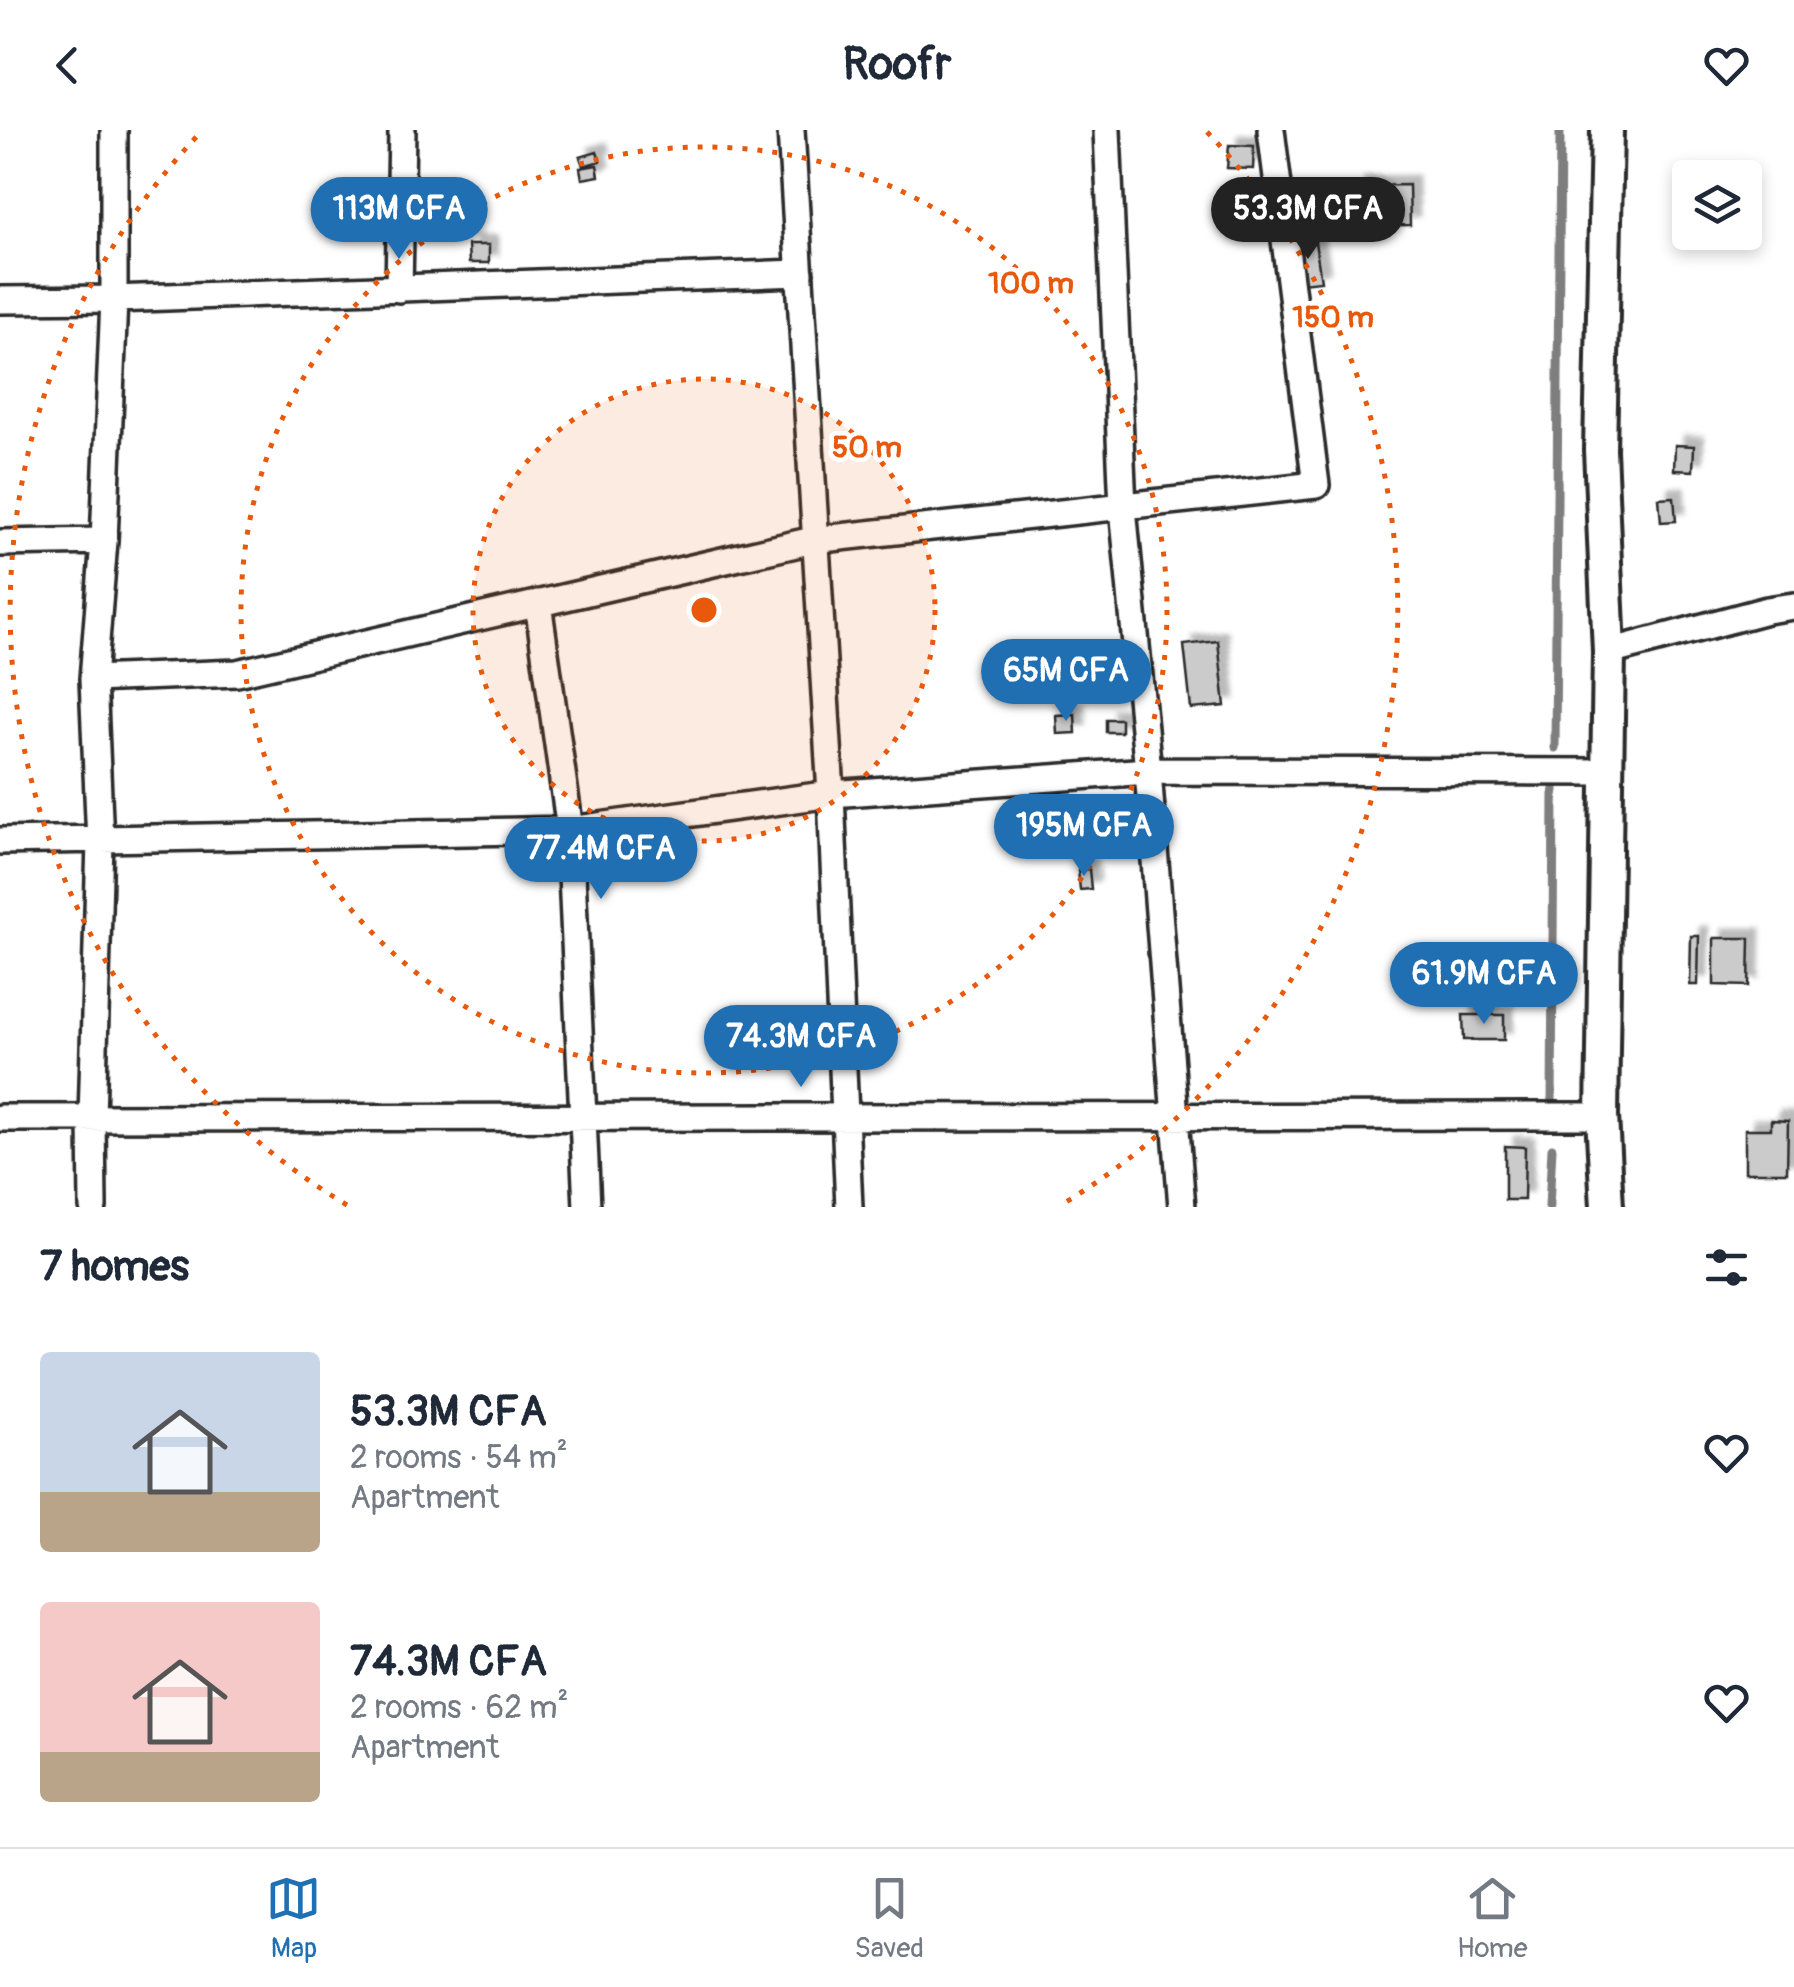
<!DOCTYPE html>
<meta charset="utf-8">
<style>
body{margin:0;font-family:Pangolin,sans-serif;background:#f6f6f7;color:#1f2937;height:100vh;display:flex;flex-direction:column;font-size:38px;white-space:nowrap}
*{box-sizing:border-box;margin:0}
p{font-size:32px;color:#747a83}
.icon{flex:none;width:55px;height:55px;fill:none;stroke:currentColor;stroke-width:2;stroke-linecap:round;stroke-linejoin:round}
.map{position:relative;height:1077px;overflow:hidden}
.drawer{display:flex;flex-direction:column;background:#fff;flex:1}
.drawer>*{flex:none}
.fabs{position:absolute;left:1672px;top:30px;display:grid;gap:20px}
.fabs a{display:grid;place-items:center;width:90px;height:90px;border-radius:10px;background:#fff;box-shadow:0 5px 15px #0003;font-size:50px}
.price{position:absolute;translate:-50% -85px;padding:0 22px;border-radius:35px;background:#1f6fb2;color:#fff;font-size:32px;line-height:65px;filter:drop-shadow(0 2px 5px #0008)}
.price::after{content:'';position:absolute;left:50%;top:60px;width:30px;height:22px;margin-left:-15px;background:inherit;clip-path:polygon(0 0,100% 0,50% 100%)}
.price.selected{background:#222;color:#fff}
ul{padding:0;list-style:none}
li{display:flex;align-items:center;gap:30px;height:250px;padding:0 40px}
li span{display:grid;place-items:center;flex:none;width:280px;height:200px;border-radius:10px;color:#555}
li>.icon{margin-inline-start:auto}
span .icon{width:120px;height:120px;fill:#fffc;stroke-width:1}
li b{font-size:42px}
h2{display:flex;justify-content:space-between;align-items:center;height:120px;padding:0 40px;font-size:42px}
header{display:flex;justify-content:space-between;align-items:center;height:130px;padding:0 40px;background:#fff;font-size:45px;font-weight:700}
.tab-bar{display:flex;justify-content:space-around;align-items:center;height:140px;border-top:2px solid #e0e1e3;background:#fff;font-size:28px;color:#747a83}
.tab-bar a{display:grid;justify-items:center;gap:5px}
.tab-bar .selected{color:#1f6fb2}
.map>svg:first-child{display:block}
</style>
<header><svg class="icon" aria-label="back" viewBox="0 0 24 24"><path d="M15 5l-7 7 7 7"/></svg>Roofr<svg class="icon" aria-label="heart" viewBox="0 0 24 24"><path d="M12 20l-8-8c-3-5 5-10 8-4 3-6 11-1 8 4z"/></svg></header>
<div class="map">
<svg width="1794" height="1077" viewBox="0 0 1794 1077">
<defs>
<filter id="shadow"><feDropShadow dx="9" dy="-9" stdDeviation="2.5" flood-color="#0004"/></filter>
</defs>
<rect width="100%" height="100%" fill="#fff"/>
<filter id="ink" filterUnits="userSpaceOnUse"><feTurbulence type="fractalNoise" baseFrequency=".01" numOctaves="2"/><feDisplacementMap in="SourceGraphic" scale="20" xChannelSelector="R" yChannelSelector="G"/><feConvolveMatrix kernelMatrix="1 2 1 2 8 2 1 2 1" color-interpolation-filters="sRGB"/></filter>
<g filter="url(#ink)">
<g fill="none" stroke-linecap="round" stroke-linejoin="round">
<path stroke="#7e7e7e" stroke-width="9" d="M1555 618 1560 0
M1552 980 1554 659
M1549 1077 1552 1018"/>
</g>
<path fill="#cbcbcb" stroke="#2b2b2b" stroke-width="2.5" filter="url(#shadow)" d="M1229 15 1254 16 1253 39 1227 38Z
M597 22 600 31 583 36 580 27Z
M597 35 599 46 582 49 580 38Z
M1409 55 1410 95 1357 96 1356 56Z
M1315 112 1321 151 1301 153 1295 114Z
M468 115H489V133H469Z
M1675 315 1694 316 1693 341 1674 340Z
M1674 367 1676 391 1661 392 1659 368Z
M1218 511 1225 576 1191 579 1184 515Z
M1075 584 1076 603 1057 604 1056 585Z
M1106 589H1121V602H1106Z
M1089 739 1091 759 1080 760 1078 740Z
M1691 806H1699L1698 855H1690Z
M1714 808H1750L1749 856 1714 855Z
M1455 843H1469L1468 862 1455 861Z
M1463 885H1504V910H1464Z
M1771 990 1788 991 1787 1042H1745V999H1771Z
M1505 1016 1525 1017 1524 1070H1505Z"/>
<g fill="none" stroke-linecap="round" stroke-linejoin="round">
<defs>
<path id="minor" d="M791 0 831 664 849 1077
M1107 0 1123 378 1148 641 1182 1077
M399 159 402 0
M0 170 114 169 800 143
M0 413 104 411
M538 473 570 700 587 1077
M1609 522 1767 480 1794 476
M93 549 237 543 813 410 1316 355 1271 0
M0 711 570 700 831 664 1148 641 1609 642
M0 988 1602 986
M93 1077 92 988 100 712 93 549 104 411 114 169V0"/>
<path id="tertiary" d="M1607 0 1600 320 1609 522 1602 986 1607 1077"/>
</defs>
<use href="#minor" stroke="#2b2b2b" stroke-width="32"/>
<use href="#tertiary" stroke="#2b2b2b" stroke-width="38"/>
<use href="#minor" stroke="#fff" stroke-width="25"/>
<use href="#tertiary" stroke="#fff" stroke-width="30"/>
</g>
</g>
<circle cx="704" cy="480" r="231" fill="#e8590c" fill-opacity=".12"/>
<g fill="none" stroke="#e8590c" stroke-width="5" stroke-dasharray="5 10">
<circle cx="704" cy="480" r="231"/>
<circle cx="704" cy="480" r="463"/>
<path d="M347 1075A694 694 0 0 1 201 2M1207 2A694 694 0 0 1 1061 1075"/>
</g>
<circle cx="704" cy="480" r="15" fill="#e8590c" stroke="#fff" stroke-width="5"/>
<g font-size="30" text-anchor="middle" font-weight="bold" fill="#e8590c" stroke="#fff" stroke-width="9" stroke-linejoin="round" paint-order="stroke">
<text x="1031" y="163">100 m</text>
<text x="1333" y="197">150 m</text>
<text x="867" y="327">50 m</text>
</g>
</svg>
<div class="fabs">
<a><svg class="icon" aria-label="layers" viewBox="0 0 24 24"><path d="M12 4l9 5-9 5-9-5zM3 14l9 5 9-5"/></svg></a>
</div>
<b class="price" style="left:399px;top:132px">113M CFA</b>
<b class="price selected" style="left:1308px;top:132px">53.3M CFA</b>
<b class="price" style="left:1066px;top:594px">65M CFA</b>
<b class="price" style="left:1084px;top:749px">195M CFA</b>
<b class="price" style="left:601px;top:772px">77.4M CFA</b>
<b class="price" style="left:1484px;top:897px">61.9M CFA</b>
<b class="price" style="left:801px;top:960px">74.3M CFA</b>
</div>
<section class="drawer">
<h2>7 homes<svg class="icon" aria-label="filters" viewBox="0 0 24 24"><path d="M4 7h16M4 17h16"/><circle cx="9" cy="7" r="2"/><circle cx="15" cy="17" r="2"/></svg></h2>
<ul>
<li><span style="background:linear-gradient(#c9d6e8 70%,#b9a48a 0)"><svg class="icon" aria-label="home" viewBox="0 0 24 24"><path d="M3 11l9-7 9 7M6 9v11h12V9"/></svg></span><div><b>53.3M CFA</b><p>2 rooms · 54 m²</p><p>Apartment</p></div><svg class="icon" aria-label="heart" viewBox="0 0 24 24"><path d="M12 20l-8-8c-3-5 5-10 8-4 3-6 11-1 8 4z"/></svg></li>
<li><span style="background:linear-gradient(#f6c9c9 75%,#b9a48a 0)"><svg class="icon" aria-label="home" viewBox="0 0 24 24"><path d="M3 11l9-7 9 7M6 9v11h12V9"/></svg></span><div><b>74.3M CFA</b><p>2 rooms · 62 m²</p><p>Apartment</p></div><svg class="icon" aria-label="heart" viewBox="0 0 24 24"><path d="M12 20l-8-8c-3-5 5-10 8-4 3-6 11-1 8 4z"/></svg></li>
</ul>
</section>
<nav class="tab-bar">
<a class="selected"><svg class="icon" aria-label="map" viewBox="0 0 24 24"><path d="M3 6l6-2 6 2 6-2v14l-6 2-6-2-6 2zM9 4v14M15 6v14"/></svg>Map</a>
<a><svg class="icon" aria-label="saved" viewBox="0 0 24 24"><path d="M7 4h10v16l-5-4-5 4z"/></svg>Saved</a>
<a><svg class="icon" aria-label="home" viewBox="0 0 24 24"><path d="M3 11l9-7 9 7M6 9v11h12V9"/></svg>Home</a>
</nav>
